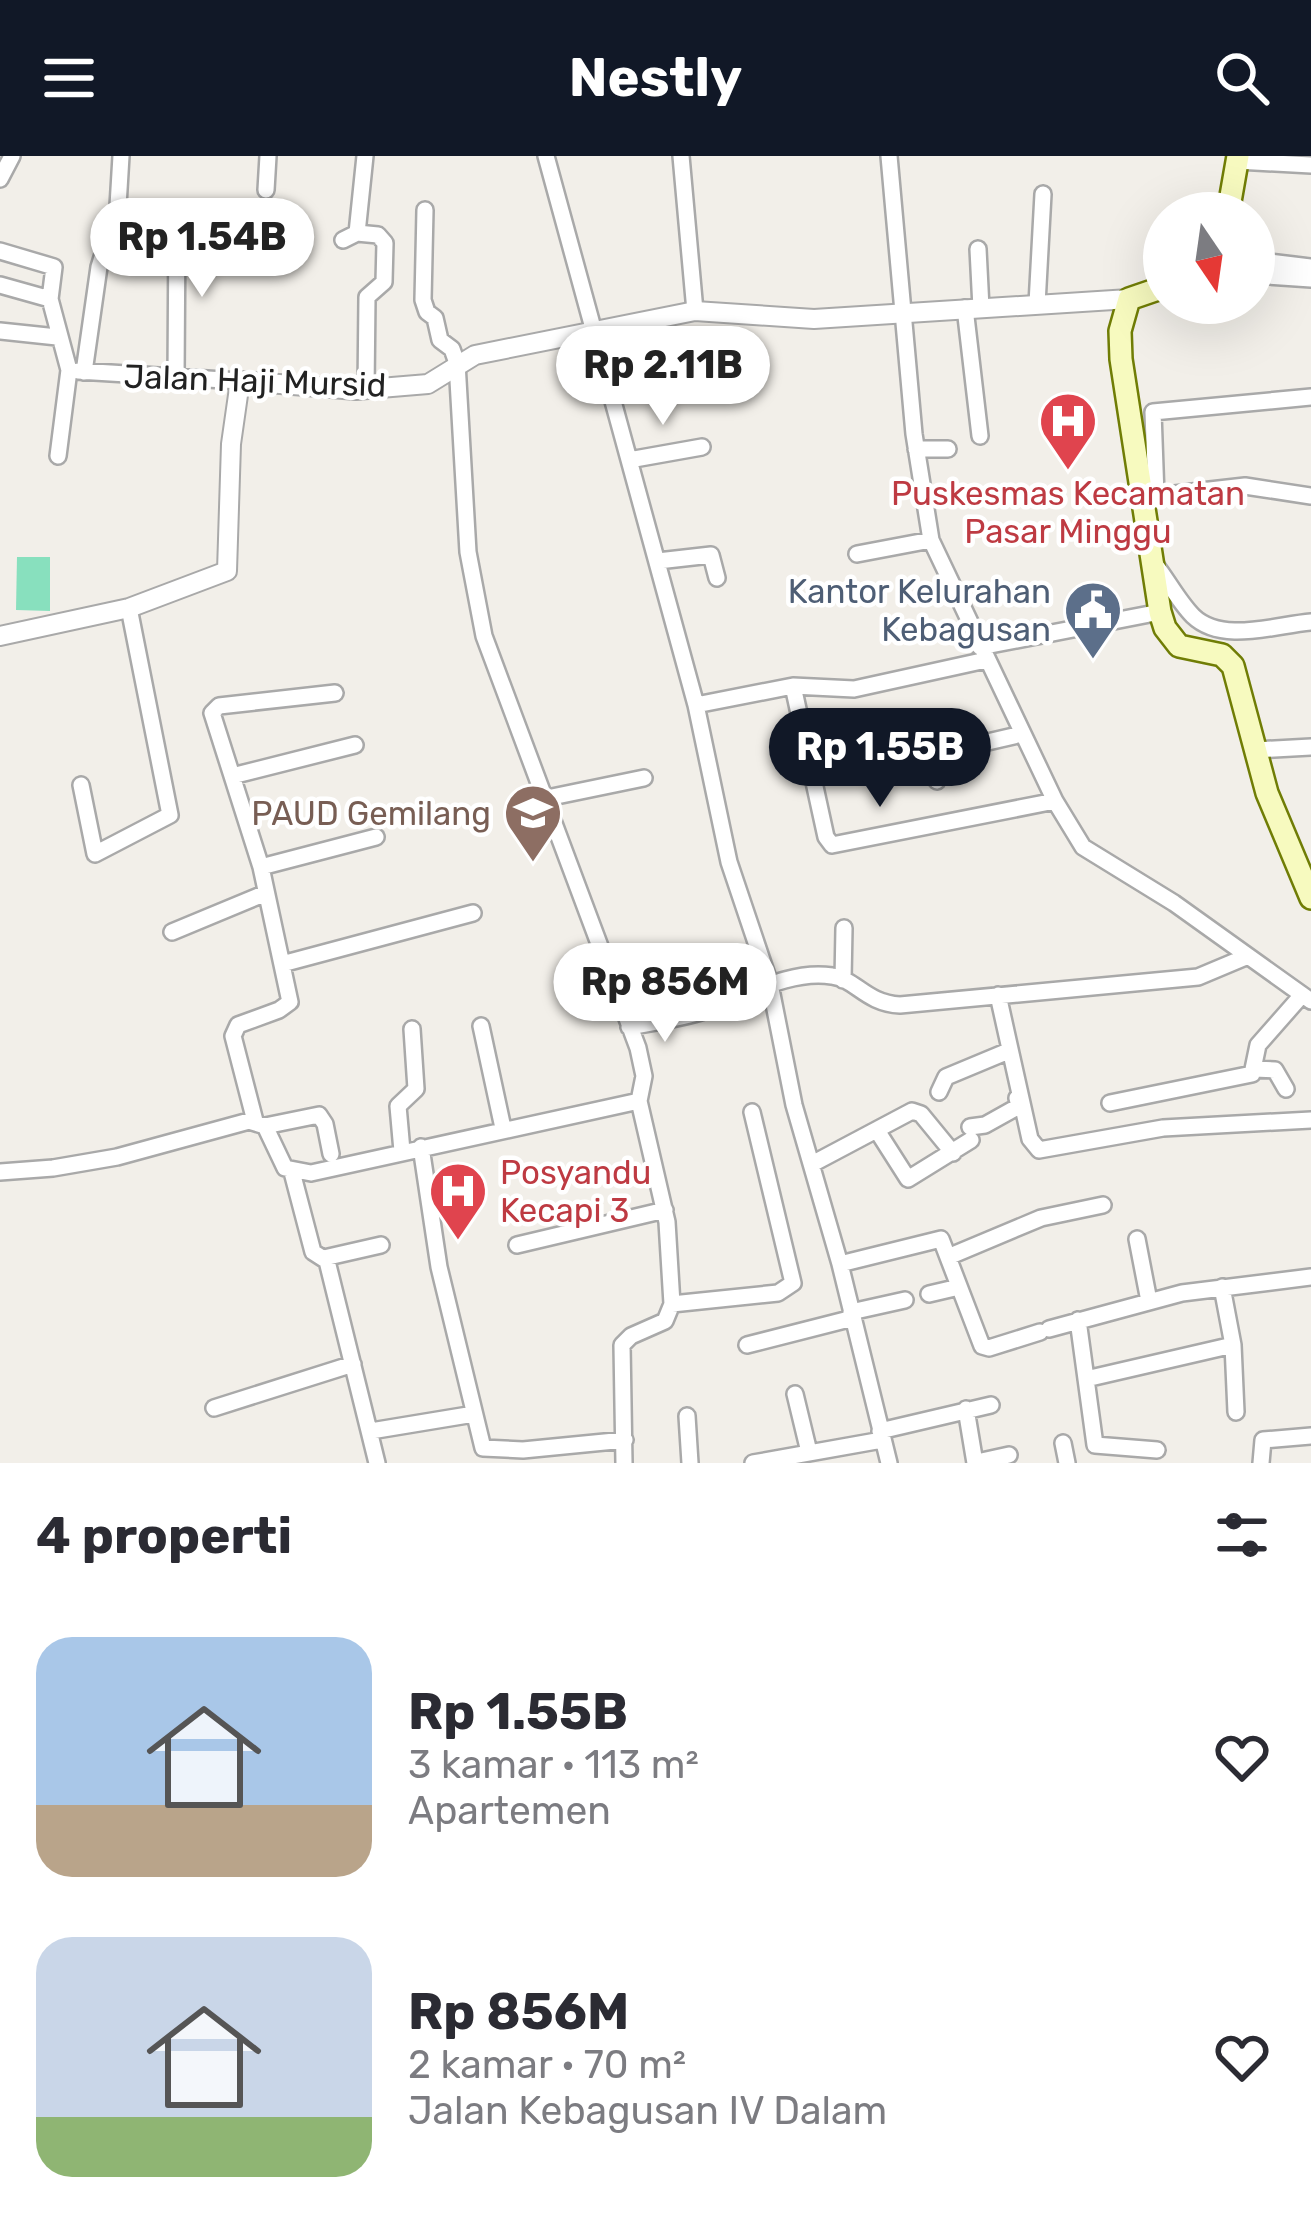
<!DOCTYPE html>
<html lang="id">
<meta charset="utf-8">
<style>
body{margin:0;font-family:Rubik,sans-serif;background:#f7f7f7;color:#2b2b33;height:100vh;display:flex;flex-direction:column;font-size:45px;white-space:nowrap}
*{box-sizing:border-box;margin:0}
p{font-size:39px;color:#7c7c81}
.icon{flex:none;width:66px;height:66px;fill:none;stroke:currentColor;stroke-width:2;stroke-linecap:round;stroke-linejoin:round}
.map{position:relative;height:1307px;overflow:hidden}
.drawer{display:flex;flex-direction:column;background:#fff;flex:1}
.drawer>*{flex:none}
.needle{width:78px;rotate:167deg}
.controls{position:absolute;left:1143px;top:36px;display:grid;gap:24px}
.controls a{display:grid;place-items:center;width:132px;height:132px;border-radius:50%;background:#fff;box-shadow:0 12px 48px #0002;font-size:60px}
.price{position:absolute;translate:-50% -102px;padding:0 27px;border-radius:42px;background:#fff;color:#222;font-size:39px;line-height:78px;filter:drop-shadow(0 3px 6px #0008)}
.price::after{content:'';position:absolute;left:50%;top:72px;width:36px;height:27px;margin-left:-18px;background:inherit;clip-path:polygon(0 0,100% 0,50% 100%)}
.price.active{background:#111827;color:#fff}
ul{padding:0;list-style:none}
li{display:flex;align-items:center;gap:36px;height:300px;padding:0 36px}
li span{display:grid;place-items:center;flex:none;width:336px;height:240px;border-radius:36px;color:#555}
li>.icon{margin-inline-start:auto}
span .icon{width:144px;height:144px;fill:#fffc;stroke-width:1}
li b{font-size:51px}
h2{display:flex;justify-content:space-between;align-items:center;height:144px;padding:0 36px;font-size:51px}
header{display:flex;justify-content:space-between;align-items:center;height:156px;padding:0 36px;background:#111827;color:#fff;font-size:54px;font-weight:700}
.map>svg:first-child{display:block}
</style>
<header><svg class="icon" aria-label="menu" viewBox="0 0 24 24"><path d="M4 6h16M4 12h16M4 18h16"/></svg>Nestly<svg class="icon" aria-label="search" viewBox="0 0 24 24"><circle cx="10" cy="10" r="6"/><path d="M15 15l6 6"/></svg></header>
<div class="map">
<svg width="1311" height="1307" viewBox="0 0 1311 1307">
<rect width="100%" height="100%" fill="#f2efe9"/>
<path fill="#88e0be" d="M17 401H50V455L16 454Z"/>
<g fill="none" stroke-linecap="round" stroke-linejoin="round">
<defs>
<path id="minor" d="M546 0 696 549 729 706 770 828 794 949 840 1108 889 1307
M681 0 695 155
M889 0 914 278 931 384 1055 645 1083 691 1174 747 1311 845
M1237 5 1311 9
M0 23 12 0
M266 34 268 0
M425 54 423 144 427 156 435 162 440 184 452 193 457 207 468 396 484 480 638 892 644 920 639 945 667 1066 672 1148 665 1165 631 1180 622 1189 624 1307
M357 77 365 0
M343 84 357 77 378 79 385 87 384 126 367 141 366 234
M978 93 981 152
M0 95 54 111 50 143
M1254 104 1311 111
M1254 119 1311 123
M0 129 50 143 69 214 58 300
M1037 148 1043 38
M965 152 980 280
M0 175 57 181
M78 215 240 225
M84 216 99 111 118 50 121 0
M176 223 177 65
M916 293H948
M629 304 702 291
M1156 340 1153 256 1311 241
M1148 341 1245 330 1311 340
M857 398 931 384
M658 405 711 399 717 422
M1154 407C1167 423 1178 445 1193 460 1222 488 1275 469 1311 466
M980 491 1160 456
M793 530 826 681 832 689 1055 645
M696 549 793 530 854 533 986 504
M1255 594 1311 591
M232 620 355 589
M937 625 935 600 940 597 1022 578
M81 629 95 698 170 659 129 452
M547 642 644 622
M261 711 376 681
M172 776 266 737
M282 808 473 757
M843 824 844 772
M998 839 1030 983 1039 994 1163 972 1311 964
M481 870 503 972
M629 871C654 866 680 863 704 855 744 842 788 813 832 820 856 823 865 847 900 849L1198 821 1248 800
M1255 913 1275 914 1286 933
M939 936 946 921 1006 896
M1110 947 1252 918 1258 889 1302 839
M255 965 233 880 238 869 279 854 290 846 261 711 212 557 219 550 335 537
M265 970 319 959 325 968 331 998
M970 971 985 969 1019 950 1017 942
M878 976 908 1023 971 984
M421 991 439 1111 483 1292 523 1294 625 1284
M402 995 398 950 416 933 412 873
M812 1008 912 955 921 958 953 997
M0 1016 53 1012 117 1001 249 965 265 970 285 1012 311 1017 639 945
M292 1016 313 1096 327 1105 377 1307
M1137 1083 1149 1145
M517 1089 665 1054
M948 1101 1041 1062 1103 1049
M324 1102 381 1089
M840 1108 941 1083 982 1190 989 1192 1040 1176
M1222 1131 1233 1189 1236 1256
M929 1138 959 1131
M672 1148 778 1137 793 1127 752 956
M851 1156 905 1144
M1078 1164 1095 1289 1157 1294
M1049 1173 1182 1137 1311 1121
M747 1189 853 1162
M1086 1223 1233 1189
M795 1238 809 1296
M214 1252 353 1208
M966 1253 975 1307
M687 1260 690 1307
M371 1275 474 1258
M880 1275 991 1249
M1063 1287 1067 1307
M977 1306 1009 1299
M753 1307 882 1284
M1261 1307 1263 1284 1311 1280"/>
<path id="tertiary" d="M0 480 129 452 227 415 231 288 240 225 356 234 428 228 475 199 695 155 814 163 1129 143"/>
<path id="secondary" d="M1228 57 1238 0
M1164 131 1129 143 1120 175 1121 203 1160 456 1165 472 1179 490 1222 499 1233 510 1267 637 1311 742"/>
</defs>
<use href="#minor" stroke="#a9a9a9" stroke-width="20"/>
<use href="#tertiary" stroke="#a9a9a9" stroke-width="22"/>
<use href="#secondary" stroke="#707d05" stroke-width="26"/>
<use href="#minor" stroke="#fff" stroke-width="15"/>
<use href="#tertiary" stroke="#fff" stroke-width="18"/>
<use href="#secondary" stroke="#f7fabf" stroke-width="21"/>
</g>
<defs>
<symbol id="hospital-pin" viewBox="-11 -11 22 30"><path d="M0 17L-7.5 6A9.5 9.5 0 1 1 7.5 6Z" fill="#e0444e" stroke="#fff"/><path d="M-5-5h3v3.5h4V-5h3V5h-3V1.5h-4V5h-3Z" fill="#fff"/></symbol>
<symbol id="civic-pin" viewBox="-11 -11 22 30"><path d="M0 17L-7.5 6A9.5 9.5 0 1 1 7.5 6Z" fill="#5c6f8a" stroke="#fff"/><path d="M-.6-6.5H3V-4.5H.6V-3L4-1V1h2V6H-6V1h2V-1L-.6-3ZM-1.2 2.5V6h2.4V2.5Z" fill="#fff"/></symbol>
<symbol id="school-pin" viewBox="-11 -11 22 30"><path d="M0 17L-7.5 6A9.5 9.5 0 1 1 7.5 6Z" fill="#8d6e63" stroke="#fff"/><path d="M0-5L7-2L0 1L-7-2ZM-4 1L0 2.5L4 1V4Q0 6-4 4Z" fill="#fff"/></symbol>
</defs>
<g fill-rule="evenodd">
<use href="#hospital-pin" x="1035" y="232" width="66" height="90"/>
<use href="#civic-pin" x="1060" y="421" width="66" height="90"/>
<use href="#school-pin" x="500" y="624" width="66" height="90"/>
<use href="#hospital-pin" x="425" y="1002" width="66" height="90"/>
</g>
<g text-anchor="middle" stroke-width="9" stroke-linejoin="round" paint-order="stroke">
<g font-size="33" fill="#222" stroke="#fff">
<text transform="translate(255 224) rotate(2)" y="12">Jalan Haji Mursid</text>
</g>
<g font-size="33" fill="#be3a42" stroke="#fff">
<text x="1068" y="349">Puskesmas Kecamatan<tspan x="1068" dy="38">Pasar Minggu</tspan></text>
<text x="500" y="1028" text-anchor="start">Posyandu<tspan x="500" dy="38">Kecapi 3</tspan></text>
</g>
<g font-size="33" fill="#4e5e75" stroke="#fff" text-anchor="end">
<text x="1051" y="447">Kantor Kelurahan<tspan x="1051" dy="38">Kebagusan</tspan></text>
</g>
<g font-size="33" fill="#785e54" stroke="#fff" text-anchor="end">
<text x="491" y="669">PAUD Gemilang</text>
</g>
</g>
</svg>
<div class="controls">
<a><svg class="needle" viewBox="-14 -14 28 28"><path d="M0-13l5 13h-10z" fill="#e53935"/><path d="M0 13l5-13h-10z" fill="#7c7c81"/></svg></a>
</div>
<b class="price" style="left:202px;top:144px">Rp 1.54B</b>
<b class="price" style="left:663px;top:272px">Rp 2.11B</b>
<b class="price active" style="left:880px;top:654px">Rp 1.55B</b>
<b class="price" style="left:665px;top:889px">Rp 856M</b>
</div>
<section class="drawer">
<h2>4 properti<svg class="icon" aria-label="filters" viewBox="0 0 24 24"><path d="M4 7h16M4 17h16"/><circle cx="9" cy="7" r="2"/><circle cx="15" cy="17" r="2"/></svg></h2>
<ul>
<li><span style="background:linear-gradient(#a9c7e8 70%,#b9a48a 0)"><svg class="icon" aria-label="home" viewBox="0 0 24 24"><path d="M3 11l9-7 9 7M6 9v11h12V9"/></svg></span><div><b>Rp 1.55B</b><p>3 kamar · 113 m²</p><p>Apartemen</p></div><svg class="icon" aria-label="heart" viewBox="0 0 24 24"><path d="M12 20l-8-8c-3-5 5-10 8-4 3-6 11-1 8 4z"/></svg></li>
<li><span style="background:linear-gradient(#c9d6e8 75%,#8fb573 0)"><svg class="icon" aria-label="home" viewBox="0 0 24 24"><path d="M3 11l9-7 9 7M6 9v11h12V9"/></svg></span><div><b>Rp 856M</b><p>2 kamar · 70 m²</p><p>Jalan Kebagusan IV Dalam</p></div><svg class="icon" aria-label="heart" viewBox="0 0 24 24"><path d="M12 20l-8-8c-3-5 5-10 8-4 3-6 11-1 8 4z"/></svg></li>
</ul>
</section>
